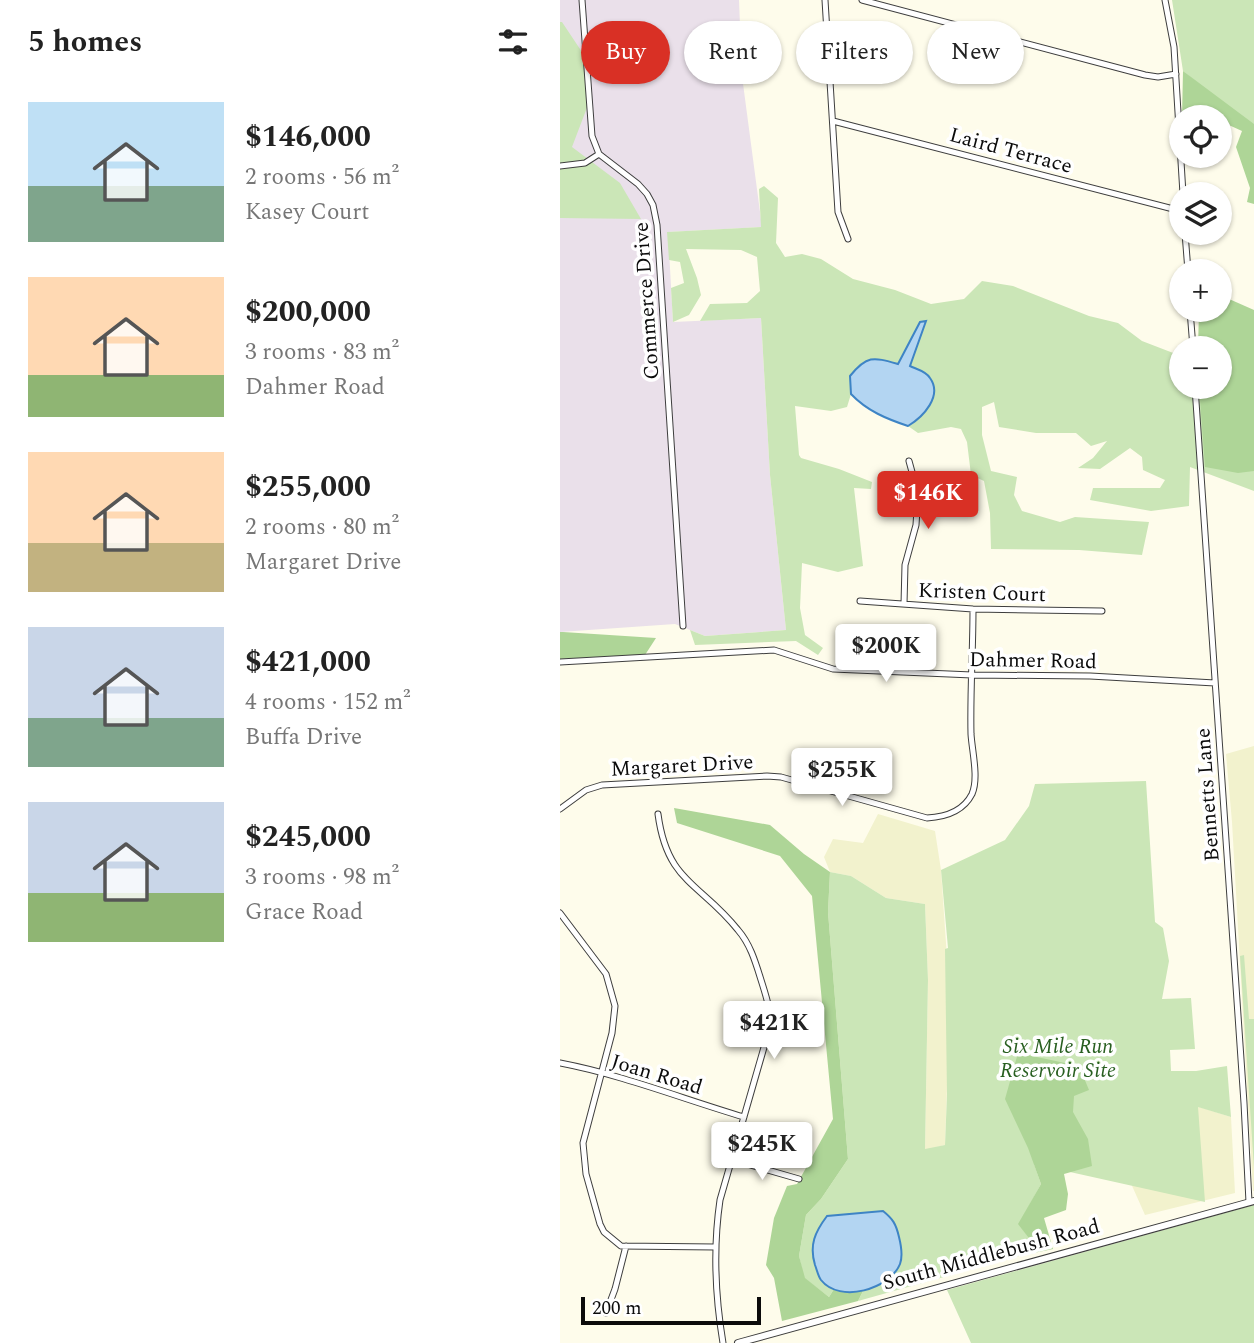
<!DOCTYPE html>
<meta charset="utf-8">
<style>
body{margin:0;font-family:Spectral,serif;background:#f6f6f6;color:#222;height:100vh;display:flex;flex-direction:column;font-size:26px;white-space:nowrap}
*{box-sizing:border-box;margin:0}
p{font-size:23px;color:#767676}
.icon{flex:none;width:38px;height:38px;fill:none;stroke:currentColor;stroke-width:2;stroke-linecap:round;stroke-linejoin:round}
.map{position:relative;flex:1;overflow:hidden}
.panel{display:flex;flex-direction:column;background:#fff;width:560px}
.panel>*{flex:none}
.top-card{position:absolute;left:21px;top:21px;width:567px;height:63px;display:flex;gap:14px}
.controls{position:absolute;left:609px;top:105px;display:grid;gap:14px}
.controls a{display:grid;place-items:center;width:63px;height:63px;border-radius:50%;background:#fff;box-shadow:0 2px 5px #0004;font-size:35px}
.scale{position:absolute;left:21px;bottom:18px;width:180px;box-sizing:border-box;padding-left:7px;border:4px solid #0b0b0b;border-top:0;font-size:19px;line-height:24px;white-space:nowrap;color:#0b0b0b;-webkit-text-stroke:5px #fff;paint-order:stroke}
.price{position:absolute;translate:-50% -60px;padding:0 16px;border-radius:7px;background:#fff;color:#222;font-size:23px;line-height:46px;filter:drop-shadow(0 2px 4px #0008)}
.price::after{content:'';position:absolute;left:50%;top:42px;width:21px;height:16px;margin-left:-10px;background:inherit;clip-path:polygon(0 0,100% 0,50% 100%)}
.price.selected{background:#d93025;color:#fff}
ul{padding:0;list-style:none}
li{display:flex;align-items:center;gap:21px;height:175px;padding:0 28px}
li span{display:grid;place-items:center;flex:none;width:196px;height:140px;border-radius:0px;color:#555}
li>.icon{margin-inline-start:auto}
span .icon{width:84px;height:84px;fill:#fffc;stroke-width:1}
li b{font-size:30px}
h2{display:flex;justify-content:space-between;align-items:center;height:84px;padding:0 28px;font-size:30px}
.chip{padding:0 24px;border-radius:32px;background:#fff;box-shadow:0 2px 5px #0004;font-size:24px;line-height:63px}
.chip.selected{background:#d93025;color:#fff}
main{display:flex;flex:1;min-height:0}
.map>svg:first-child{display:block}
</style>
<main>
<section class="panel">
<h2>5 homes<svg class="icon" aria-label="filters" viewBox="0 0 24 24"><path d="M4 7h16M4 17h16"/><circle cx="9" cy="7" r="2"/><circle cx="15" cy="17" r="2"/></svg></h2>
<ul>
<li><span style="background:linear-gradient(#bfe0f5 60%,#7fa58c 0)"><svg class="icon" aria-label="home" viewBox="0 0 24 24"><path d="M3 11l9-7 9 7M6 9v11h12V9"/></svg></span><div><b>$146,000</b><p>2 rooms · 56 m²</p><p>Kasey Court</p></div></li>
<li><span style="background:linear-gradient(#ffd9b3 70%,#8fb573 0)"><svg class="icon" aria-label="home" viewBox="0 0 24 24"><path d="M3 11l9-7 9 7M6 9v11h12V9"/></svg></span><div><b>$200,000</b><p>3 rooms · 83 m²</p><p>Dahmer Road</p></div></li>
<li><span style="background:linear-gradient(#ffd9b3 65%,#c2b280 0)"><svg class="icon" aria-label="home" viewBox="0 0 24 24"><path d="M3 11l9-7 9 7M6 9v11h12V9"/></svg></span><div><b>$255,000</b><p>2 rooms · 80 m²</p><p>Margaret Drive</p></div></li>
<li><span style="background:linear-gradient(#c9d6e8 65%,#7fa58c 0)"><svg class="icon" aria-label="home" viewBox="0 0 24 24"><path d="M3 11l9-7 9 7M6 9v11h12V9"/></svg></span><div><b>$421,000</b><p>4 rooms · 152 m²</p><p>Buffa Drive</p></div></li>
<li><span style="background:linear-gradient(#c9d6e8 65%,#8fb573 0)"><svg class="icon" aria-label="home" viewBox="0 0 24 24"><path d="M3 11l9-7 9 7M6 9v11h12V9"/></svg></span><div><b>$245,000</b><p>3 rooms · 98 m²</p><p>Grace Road</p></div></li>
</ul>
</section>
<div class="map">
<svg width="694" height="1343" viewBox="0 0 694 1343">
<rect width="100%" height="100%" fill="#fefceb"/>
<path fill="#eae0ea" d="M0 0H179L182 76 202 227 108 232 113 322 201 318 210 475 226 630 145 636 115 624 0 632Z"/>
<path fill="#f2f2cd" d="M694 746V1191H693L672 822 666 754Z
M318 814 375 831 381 870 390 1002 385 1145 365 1150 368 980 365 904 326 898 291 876 270 872 264 857 273 839 303 843Z
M599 1094 671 1117 675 1193 585 1215 569 1179Z"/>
<path fill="#cbe6b7" d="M612 0H694V130L623 71Z
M0 22H2L24 55 28 105 12 147 60 183 81 219 0 218Z
M204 186 218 198 216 243 225 257 242 254 261 259 293 279 335 290 371 304 404 299 422 281 453 286 529 316 558 323 582 341 621 356V387L694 384V491L630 467 629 506 591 511 530 500 533 488H600L605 480 583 470 582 457 570 448 540 469 518 468 533 458 547 441 531 446 516 433H476L439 427 434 402 422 407V435L431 471 457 477 454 495 462 511 500 522 515 517 589 522 582 555 519 550 431 549 430 513 424 481 411 475 407 442 401 429 391 427 358 433 348 426 354 422 375 392C371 376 364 372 350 366L366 322 338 364C313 356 306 356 290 376L291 394 287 407 271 411 235 406 239 455 241 458 279 469 312 482 311 489 294 488 303 566 278 572 242 563 240 608 245 635 263 648 258 655 236 641 135 645 130 630 145 636 226 630 210 475 201 318 140 321 150 304 187 303 200 291 197 257 181 250 126 249 137 278 141 295 129 315 113 322 111 288 124 283 120 262 109 260 107 232 201 227 199 189Z
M586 781 595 922 603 928 609 961 602 999 631 998 635 1049 610 1050 611 1071H636L667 1066 671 1117 638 1107 645 1202 474 1164 481 1184 459 1224 471 1241 459 1256 298 1301 304 1289 314 1287 323 1211 267 1216 252 1254 261 1280 274 1289 269 1297 244 1278 239 1256 246 1215 261 1199 288 1159 268 912 270 872 291 876 326 898 365 904 368 980 365 1149 385 1145 387 1094 385 949 388 948 381 870 445 840 469 806 475 784Z
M684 955 689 1019H694V1168L680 956Z
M694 1205V1343H411L387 1290Z"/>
<path fill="#aed597" d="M623 71 694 124V204L687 202 690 188 676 147 682 131 660 121V117H622Z
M660 295 694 310V471L678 473 645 467 639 387H660V348H638L639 310H660Z
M0 632H3L96 638 85 655 0 659Z
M114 808 210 825 244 854 270 872 268 912 288 1159 261 1199 246 1215 239 1256 245 1278 269 1297 274 1289 294 1292 304 1289 298 1301 222 1321 214 1278 206 1265 214 1218 227 1186 237 1184 273 1119 252 896 220 856 117 823Z
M458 1053 519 1066 529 1090 514 1096 513 1112 528 1139 532 1166 504 1174 508 1194 506 1210 484 1218 493 1249 459 1256 471 1241 458 1224 481 1184 468 1148 445 1099Z"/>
<path fill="#b3d5f2" stroke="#3e84c5" stroke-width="2" d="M366 321 350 366C356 369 366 371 370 378 383 396 363 417 348 426 327 419 307 411 291 394L290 376C307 355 313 357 338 364L360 322Z
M323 1211C333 1219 336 1224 339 1237 341 1245 343 1256 340 1264 330 1289 280 1304 261 1280 258 1276 257 1270 255 1265 249 1245 255 1232 267 1216Z"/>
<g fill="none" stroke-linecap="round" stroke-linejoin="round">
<defs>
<path id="minor" d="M22 0 32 136 39 154 78 184 87 194 93 205 97 225 123 626
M265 0 278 212 288 239
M302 0 585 75 598 77 616 74
M605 0 614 47 623 194
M273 121 621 211
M0 166 25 163 39 154
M625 233 628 271
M630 310 633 348
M635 387 684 1103 689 1202
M300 601 413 609 542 611
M344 604 345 565 356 525 358 494 349 461
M0 662 214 650 273 669 412 675 530 676 655 683
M0 809 26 790 42 785 207 776 221 777 367 818C385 817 403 812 412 794 419 778 412 751 411 734 410 693 413 651 413 609
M98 814C107 883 141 883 178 930 191 945 196 964 202 983 207 999 212 1014 209 1030L160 1200C153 1248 155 1295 163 1343
M0 913 46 974 55 1006 52 1033 23 1143 26 1174 40 1224 44 1232 61 1246 155 1247
M0 1063C63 1075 123 1099 184 1117
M173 1160 239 1179
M46 1313 55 1289 66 1246"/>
<path id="tertiary" d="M178 1343 694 1201"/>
</defs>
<use href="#minor" stroke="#3e3e3e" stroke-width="7"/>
<use href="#tertiary" stroke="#3e3e3e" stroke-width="8"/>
<use href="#minor" stroke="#fff" stroke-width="5"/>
<use href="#tertiary" stroke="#fff" stroke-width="6"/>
</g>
<g text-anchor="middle" stroke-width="7" stroke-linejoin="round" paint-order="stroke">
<g font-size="21" fill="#0b0b0b" stroke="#fff">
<text transform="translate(451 150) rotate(15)" y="7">Laird Terrace</text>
<text transform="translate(86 301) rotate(-94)" y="7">Commerce Drive</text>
<text transform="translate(422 592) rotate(2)" y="7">Kristen Court</text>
<text transform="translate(473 660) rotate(1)" y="7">Dahmer Road</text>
<text transform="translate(122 765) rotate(-3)" y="7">Margaret Drive</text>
<text transform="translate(647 795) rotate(-94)" y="7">Bennetts Lane</text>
<text transform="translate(97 1074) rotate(17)" y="7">Joan Road</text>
<text transform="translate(431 1254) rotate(-15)" y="7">South Middlebush Road</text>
</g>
<g font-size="21" font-style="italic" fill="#285f20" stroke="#fff">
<text x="498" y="1053">Six Mile Run<tspan x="498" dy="24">Reservoir Site</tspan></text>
</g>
</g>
</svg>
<div class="controls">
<a><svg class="icon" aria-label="locate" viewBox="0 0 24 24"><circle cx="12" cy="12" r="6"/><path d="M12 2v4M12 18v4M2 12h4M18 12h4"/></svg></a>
<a><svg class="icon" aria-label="layers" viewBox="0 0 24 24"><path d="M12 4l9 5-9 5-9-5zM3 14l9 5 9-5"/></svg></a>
<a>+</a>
<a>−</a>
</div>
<div class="scale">200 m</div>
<b class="price selected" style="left:368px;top:531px">$146K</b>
<b class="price" style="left:326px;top:684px">$200K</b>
<b class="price" style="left:282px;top:808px">$255K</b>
<b class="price" style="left:214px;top:1061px">$421K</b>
<b class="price" style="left:202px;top:1182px">$245K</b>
<div class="top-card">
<a class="chip selected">Buy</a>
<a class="chip">Rent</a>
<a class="chip">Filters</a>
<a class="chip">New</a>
</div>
</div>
</main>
